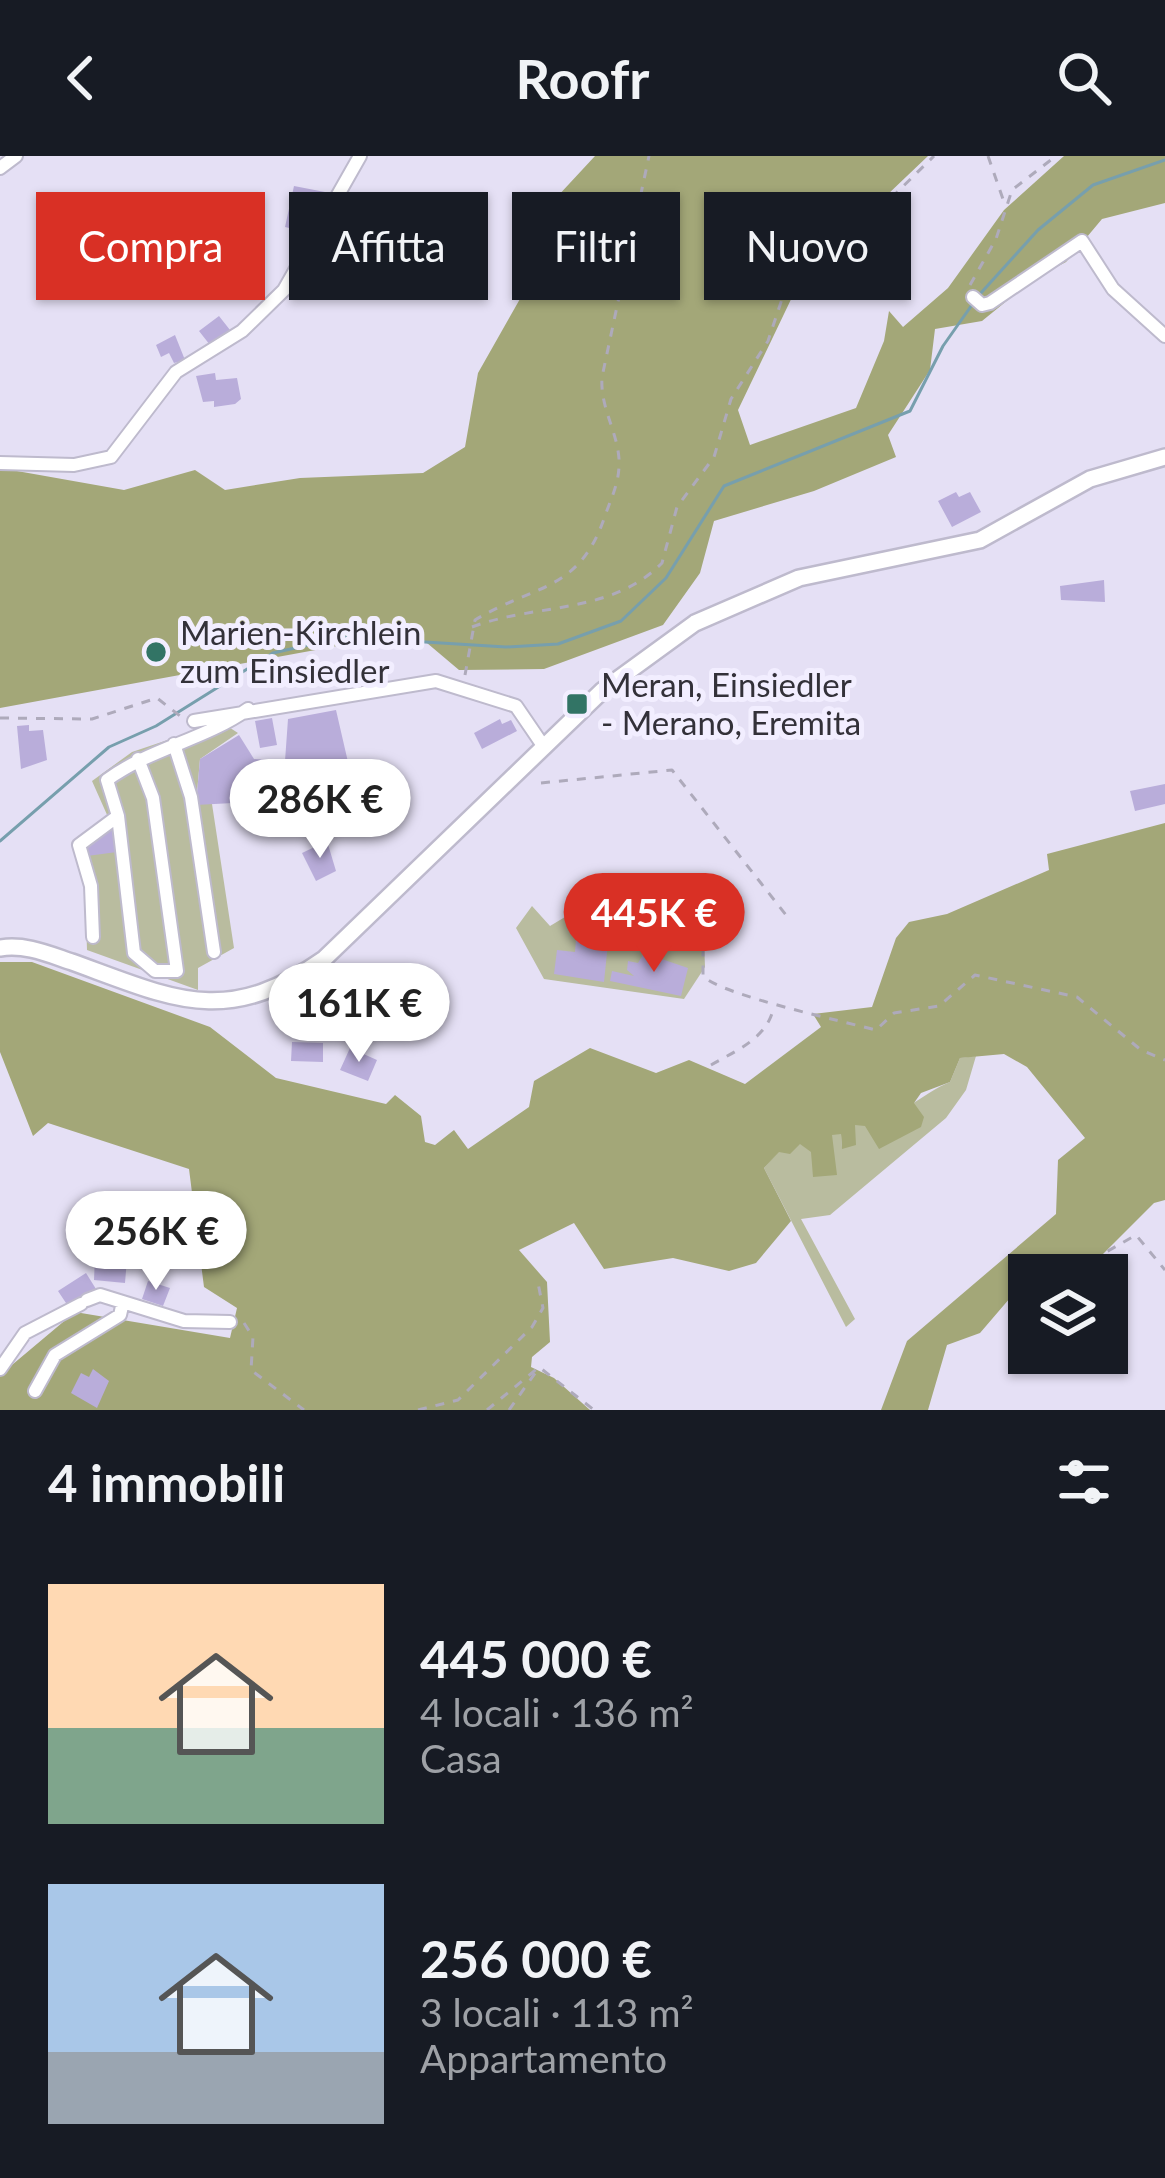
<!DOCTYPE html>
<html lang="it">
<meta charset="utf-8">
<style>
body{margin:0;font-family:Lato,sans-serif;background:#20242c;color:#f1f3f6;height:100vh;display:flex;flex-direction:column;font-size:45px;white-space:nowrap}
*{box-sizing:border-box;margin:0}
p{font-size:39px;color:#9ea1a6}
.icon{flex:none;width:66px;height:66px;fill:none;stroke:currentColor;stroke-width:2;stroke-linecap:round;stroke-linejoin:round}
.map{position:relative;height:1254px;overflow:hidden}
.side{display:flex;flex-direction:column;background:#171b24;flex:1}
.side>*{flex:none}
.top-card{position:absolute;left:36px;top:36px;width:1095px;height:108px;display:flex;gap:24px}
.tools{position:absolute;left:1008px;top:1098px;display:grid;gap:24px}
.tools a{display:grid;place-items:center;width:120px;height:120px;border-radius:0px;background:#171b24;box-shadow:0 3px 9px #0004;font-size:60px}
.price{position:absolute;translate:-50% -102px;padding:0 27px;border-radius:42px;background:#fff;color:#222;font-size:39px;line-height:78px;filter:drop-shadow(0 3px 6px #0008)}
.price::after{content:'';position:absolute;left:50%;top:72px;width:36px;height:27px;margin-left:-18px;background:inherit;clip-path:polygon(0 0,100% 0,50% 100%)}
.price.on{background:#d93025;color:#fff}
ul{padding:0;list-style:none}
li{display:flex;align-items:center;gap:36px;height:300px;padding:0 48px}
li span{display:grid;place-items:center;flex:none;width:336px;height:240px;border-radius:0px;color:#555}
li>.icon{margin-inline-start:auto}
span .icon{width:144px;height:144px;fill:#fffc;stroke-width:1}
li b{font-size:51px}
h2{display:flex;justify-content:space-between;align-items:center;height:144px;padding:0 48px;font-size:51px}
.pill{padding:0 42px;border-radius:0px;background:#171b24;box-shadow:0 3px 9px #0004;font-size:42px;line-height:108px}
.pill.on{background:#d93025;color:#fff}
header{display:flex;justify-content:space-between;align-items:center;height:156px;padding:0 48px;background:#171b24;font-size:54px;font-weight:700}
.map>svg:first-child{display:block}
</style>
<header><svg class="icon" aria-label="back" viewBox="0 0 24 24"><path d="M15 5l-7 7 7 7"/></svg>Roofr<svg class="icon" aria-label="search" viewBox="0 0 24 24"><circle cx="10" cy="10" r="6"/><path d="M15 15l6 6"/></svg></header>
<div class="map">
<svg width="1165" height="1254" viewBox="0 0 1165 1254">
<rect width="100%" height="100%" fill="#e5e0f5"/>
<path fill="#b9bc9f" d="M221 566 238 577 200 603 196 648H212L234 792 198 812V834L87 794 85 731 72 687 108 661 92 625 132 596Z
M532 750 550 770 575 755 579 763 592 759 594 767 633 771 636 757 704 785 705 811 684 843 544 823 516 772Z
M976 900 966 934 946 962 830 1059 801 1063 855 1163 846 1171 764 1012 779 995 800 987 811 995 831 978H841L842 992 854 968C887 974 921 937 950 926L960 902Z"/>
<path fill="#a3a778" d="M595 0H928L844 80 795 135 738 254 750 289 856 252 884 185 889 155 903 171 948 132 1004 54 1064 0H1165V47L1102 63 1066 106 1035 122 982 165 935 173 930 214 888 279 896 301 814 335 714 365 700 417 663 469 544 513 459 514 414 476 0 552V312L124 334 195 314 225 334 300 322 423 317 465 291 478 217 537 113 556 42Z
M1165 667V1044L1154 1047 1084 1117 1029 1119V1135L1010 1142 980 1177 947 1189 928 1254H881L907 1185 1056 1058 1058 1004 1085 982 1027 911 1004 898 960 902 950 926 921 937 914 947 924 961 921 971 879 993 865 970 855 969 856 989 842 993 841 978 832 979 837 1019 813 1021 811 996 800 988 790 998 779 996 764 1012 791 1065 756 1107 729 1115 673 1102 604 1113 574 1067 519 1094 547 1126 550 1186 532 1201 531 1211 554 1222 590 1254H0V1219L75 1156 230 1182 237 1152 204 1131 189 1013 48 967 33 980 0 896V806H32L210 871 276 922 386 948 395 939 421 960 425 986 435 989 454 974 468 993 529 951 534 925 590 892 656 917 689 904 745 928 821 871 813 858 872 851 896 782 909 766 947 758 1049 714 1047 698Z"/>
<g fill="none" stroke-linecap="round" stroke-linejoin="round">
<path stroke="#779fad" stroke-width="3" d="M980 138 1038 74 1093 29 1165 4
M0 685 109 591 156 570 273 497 344 481 506 491 558 488 621 465 666 422 724 330 910 255 943 190 974 146"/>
</g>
<path fill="#b9adda" d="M294 30 325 36 310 77 285 71Z
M219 160 230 174 210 189 199 175Z
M175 179 185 204 174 207 169 197 161 201 156 189Z
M215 217 216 224 237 222 241 243 235 248 214 251V245L203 246 196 220Z
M956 336 959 341 970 336 981 356 952 371 938 345Z
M1104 424 1105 446 1061 444 1060 430Z
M336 554 354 632 291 644 196 649 200 603 239 579 254 603 285 605 288 563Z
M272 562 277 589 260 592 255 565Z
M500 563 502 568 511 564 517 575 482 593 474 577Z
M29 569V575L43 574 47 604 21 613 17 570Z
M1165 628V648L1135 655 1130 635Z
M114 673 117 696 87 700 86 691Z
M327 685 336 715 316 725 302 697Z
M576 783 608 787 604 826 554 818 557 794 575 796Z
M644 797 688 812 681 840 610 825 612 815 634 820 627 814 628 805 638 807Z
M292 886 323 887V906L291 905Z
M350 892 377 904 368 925 340 914Z
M95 1100 127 1103 125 1127 94 1124Z
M86 1117 96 1133 84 1140 90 1149 85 1153 79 1143 68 1150 58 1135Z
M148 1125 170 1132 163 1150 142 1143Z
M93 1213 109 1225 97 1252 71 1237 81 1217 89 1221Z"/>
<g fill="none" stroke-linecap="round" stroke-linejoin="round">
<defs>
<path id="minor" d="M0 12 16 0
M973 141 982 149 990 147 1082 85 1113 133 1165 180
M0 307 74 309 111 301 176 216 242 175 284 134 360 0
M194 565 436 525 516 550 544 591
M174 588 191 641 214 796
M138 603 153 642 177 815H155L134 797 118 660 107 624C151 592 204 584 248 553
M93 781 91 730 79 689 118 660
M87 1144 100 1139 184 1165 230 1166
M0 1213 25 1177 81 1148
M35 1235 55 1199 120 1159 123 1146"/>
<path id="major" d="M0 792C26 788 48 798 72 806 174 843 225 872 324 803L603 534 695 467 799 422 980 384 1090 323 1165 301"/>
</defs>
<use href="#minor" stroke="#bebacd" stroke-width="16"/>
<use href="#major" stroke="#bebacd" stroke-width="20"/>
<path stroke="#aeaabb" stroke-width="3" stroke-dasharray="9 9" stroke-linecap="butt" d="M988 0 1004 46
M970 129 996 83 1012 34 1056 0
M472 471C535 447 611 459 662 407L677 351 714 301 731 243 768 185 784 137 803 111 881 52 934 0
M465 519 475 464C536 427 580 437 606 357 613 338 620 324 619 303 617 274 600 252 602 221L649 0
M0 562 92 563 157 542 184 563
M541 627 672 614 786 759
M587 747 621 745 691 754 703 793V820C721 839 842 865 876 874L894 857 939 850 975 819 1077 841 1141 894 1165 904
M711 909C737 894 768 882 774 850
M1092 1104 1136 1079 1165 1114
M244 1167 253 1181 251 1214 304 1254
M418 1254 458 1244 532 1171 543 1152 538 1127
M487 1254 539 1211 594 1254
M509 1254 538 1213"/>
<use href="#minor" stroke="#fff" stroke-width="12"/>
<use href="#major" stroke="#fff" stroke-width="15"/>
</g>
<g fill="#327465" stroke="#f2eeff" stroke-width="4.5">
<circle cx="156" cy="496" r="12"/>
<rect x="565" y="536" width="24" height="24" rx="6"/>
</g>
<g text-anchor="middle" stroke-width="10" stroke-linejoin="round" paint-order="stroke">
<g font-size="33" fill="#333139" stroke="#f2eeff" text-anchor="start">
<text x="180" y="489">Marien-Kirchlein<tspan x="180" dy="38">zum Einsiedler</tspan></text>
<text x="601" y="541">Meran, Einsiedler<tspan x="601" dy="38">- Merano, Eremita</tspan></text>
</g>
</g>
</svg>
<div class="tools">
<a><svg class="icon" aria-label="layers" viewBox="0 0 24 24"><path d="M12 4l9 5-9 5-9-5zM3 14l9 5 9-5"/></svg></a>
</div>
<b class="price" style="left:320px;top:705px">286K €</b>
<b class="price on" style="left:654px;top:819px">445K €</b>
<b class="price" style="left:359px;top:909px">161K €</b>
<b class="price" style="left:156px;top:1137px">256K €</b>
<div class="top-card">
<a class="pill on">Compra</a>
<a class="pill">Affitta</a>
<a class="pill">Filtri</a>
<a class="pill">Nuovo</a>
</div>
</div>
<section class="side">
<h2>4 immobili<svg class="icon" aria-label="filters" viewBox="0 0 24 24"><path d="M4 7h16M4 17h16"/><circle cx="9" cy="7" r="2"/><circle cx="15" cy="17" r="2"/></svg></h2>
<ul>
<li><span style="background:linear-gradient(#ffd9b3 60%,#7fa58c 0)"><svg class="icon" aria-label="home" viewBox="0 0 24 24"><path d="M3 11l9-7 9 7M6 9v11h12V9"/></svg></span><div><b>445 000 €</b><p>4 locali · 136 m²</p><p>Casa</p></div></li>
<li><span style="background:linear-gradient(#a9c7e8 70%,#9aa5b1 0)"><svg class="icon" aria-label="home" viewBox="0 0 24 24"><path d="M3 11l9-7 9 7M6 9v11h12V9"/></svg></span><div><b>256 000 €</b><p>3 locali · 113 m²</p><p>Appartamento</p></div></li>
</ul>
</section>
